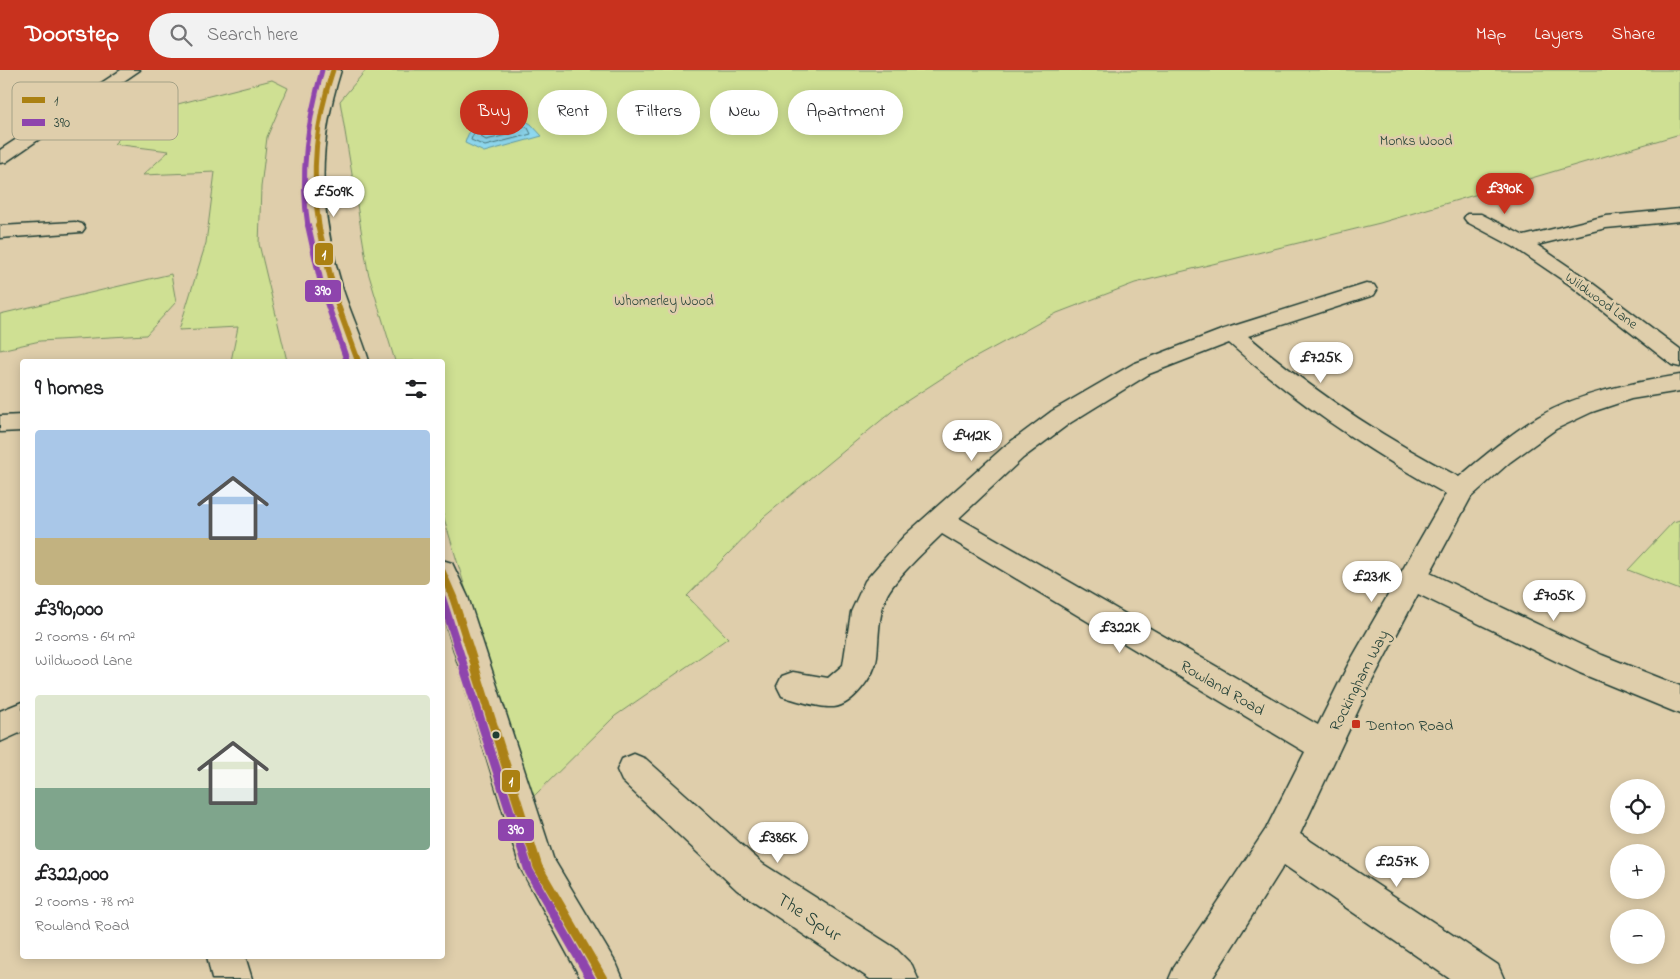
<!DOCTYPE html>
<meta charset="utf-8">
<style>
body{margin:0;font-family:"Indie Flower",sans-serif;background:#f2f2f2;color:#202124;height:100vh;display:flex;flex-direction:column;font-size:19px;white-space:nowrap}
*{box-sizing:border-box;margin:0}
p{font-size:16px;color:#757577}
.icon{flex:none;width:28px;height:28px;fill:none;stroke:currentColor;stroke-width:2;stroke-linecap:round;stroke-linejoin:round}
.map{position:relative;flex:1;overflow:hidden}
.panel{position:absolute;left:20px;top:289px;width:425px;height:600px;display:flex;flex-direction:column;background:#fff;border-radius:5px;box-shadow:0 2px 12px #0003}
.panel>*{flex:none}
.banner{position:absolute;left:460px;top:20px;width:475px;height:45px;display:flex;gap:10px}
.controls{position:absolute;left:1610px;top:709px;display:grid;gap:10px}
.controls a{display:grid;place-items:center;width:55px;height:55px;border-radius:50%;background:#fff;box-shadow:0 2px 12px #0003;font-size:25px}
.price{position:absolute;translate:-50% -42px;padding:0 11px;border-radius:18px;background:#fff;color:#222;font-size:16px;line-height:32px;filter:drop-shadow(0 1px 2px #0008)}
.price::after{content:'';position:absolute;left:50%;top:30px;width:15px;height:11px;margin-left:-8px;background:inherit;clip-path:polygon(0 0,100% 0,50% 100%)}
.price.active{background:#c8321e;color:#fff}
ul{padding:0;list-style:none}
li{display:grid;align-content:center;gap:10px;height:265px;padding:0 15px}
li span{display:grid;place-items:center;height:155px;border-radius:5px;color:#555}
li>.icon{margin-inline-start:auto}
span .icon{width:90px;height:90px;fill:#fffc;stroke-width:1}
li b{font-size:21px}
h2{display:flex;justify-content:space-between;align-items:center;height:60px;padding:0 15px;font-size:21px}
.pill{padding:0 18px;border-radius:22px;background:#fff;box-shadow:0 2px 12px #0003;font-size:18px;line-height:45px}
.pill.active{background:#c8321e;color:#fff}
header{display:flex;align-items:center;gap:30px;box-sizing:border-box;height:70px;padding:0 25px;background:#c8321e;color:#fff}
header strong{font-size:24px}
nav{display:flex;gap:28px;margin-inline-start:auto;font-size:18px}
.search{width:350px;height:45px;background:#f2f2f2;display:flex;align-items:center;gap:12px;box-sizing:border-box;padding:0 18px;border-radius:28px;color:#757577;font-size:19px}
.map>svg:first-child{display:block}
</style>
<header>
<strong>Doorstep</strong>
<div class="search"><svg class="icon" aria-label="search" viewBox="0 0 24 24"><circle cx="10" cy="10" r="6"/><path d="M15 15l6 6"/></svg>Search here</div>
<nav><a>Map</a><a>Layers</a><a>Share</a></nav>
</header>
<div class="map">
<svg width="1680" height="909" viewBox="0 0 1680 909">
<rect width="100%" height="100%" fill="#dfceab"/>
<filter id="ink" filterUnits="userSpaceOnUse"><feTurbulence type="fractalNoise" baseFrequency=".02" numOctaves="2"/><feDisplacementMap in="SourceGraphic" scale="10" xChannelSelector="R" yChannelSelector="G"/><feConvolveMatrix kernelMatrix="1 2 1 2 8 2 1 2 1" color-interpolation-filters="sRGB"/></filter>
<g filter="url(#ink)">
<path fill="#cfe093" stroke="#778e64" d="M366 0H1680V64L1380 153 1135 213 1057 243 967 292 896 338 764 447 687 526 728 568 615 646 530 730 443 445 442 291H395L368 202 340 31Z
M272 10 288 18 267 67 261 117 259 174 287 291H231L238 257 179 260 206 173 215 102 143 105 169 81 114 74 135 52 166 37Z
M171 204 176 232 146 265 40 271 0 280V244Z
M1680 450V520L1628 500 1673 452Z"/>
<path fill="#8fd9f0" stroke="#629ba5" d="M515 45 531 54 542 66 484 82 465 73C472 47 491 48 515 45Z"/>
<g fill="none" stroke-linecap="round" stroke-linejoin="round">
<path stroke="#4c7b7f" stroke-width="1" d="M513 50 528 58 531 64 485 76 471 70C476 52 497 52 513 50Z
M512 57 516 59 515 63 486 70 481 67 488 60Z"/>
<defs>
<path id="minor" d="M121 0H140L6 92 0 93V80Z
M1680 139V151L1606 158 1537 175 1584 207 1680 279V297L1672 295 1570 215 1514 177 1467 152 1464 148 1467 144H1481L1524 166 1606 146Z
M75 152 82 154 85 158 82 162 0 168V156Z
M1366 214 1374 215 1377 220 1374 225 1248 266C1313 321 1383 368 1459 407 1484 386 1510 364 1538 347 1581 322 1632 313 1680 305V321L1631 329 1592 342 1556 359 1510 392 1471 427 1430 503 1602 585 1680 616V644L1580 603 1418 524 1371 613 1300 764 1498 895 1504 909H1450L1284 795 1212 909H1169L1175 895 1266 759 1305 682 942 464C927 479 894 509 886 527 878 547 879 566 877 587 875 605 853 635 834 637 821 638 794 630 782 626L777 616 782 606 793 602 828 608 843 595 851 542 865 511 904 466 1005 376 1052 341 1133 294 1224 259ZM1229 273C1295 332 1368 381 1446 424L1348 595 1318 655 959 448 1023 388 1070 353 1149 304Z
M22 345V361L0 362V346Z
M22 632V662L0 672V641Z
M634 684 646 689 763 794 895 878 912 895 918 909H870L737 820 622 711 617 700 622 689Z
M207 886H245L252 909H212Z"/>
<path id="tertiary" d="M325 0H341C316 79 319 141 343 220 351 244 362 267 369 291H346C321 222 298 149 306 74 309 48 317 24 325 0Z
M442 490 452 493 468 527 553 788 617 895 623 909H581L520 797 442 541Z"/>
</defs>
<use href="#minor" stroke="#1f3d34" stroke-width="3"/>
<use href="#tertiary" stroke="#1f3d34" stroke-width="3"/>
<use href="#minor" fill="#dfceab" fill-rule="evenodd"/>
<use href="#tertiary" fill="#dfceab" fill-rule="evenodd"/>
<defs>
<path id="bus-1-far3" d="M319 156C311 102 315 52 333 0"/>
<path id="bus-1-far2" d="M318 155 336 230 358 291"/>
<path id="bus-1-far1" d="M442 502 453 527 476 599"/>
<path id="bus-1" d="M475 598 538 797 603 909"/>
<path id="bus-2-far3" d="M308 156C299 103 308 51 322 0"/>
<path id="bus-2-far2" d="M308 155 322 218 347 291"/>
<path id="bus-2-far1" d="M442 528 465 599"/>
<path id="bus-2" d="M464 598 529 801 591 909"/>
</defs>
<use href="#bus-1-far3" stroke="#dfceab" stroke-width="8"/>
<use href="#bus-1-far2" stroke="#dfceab" stroke-width="9"/>
<use href="#bus-1-far1" stroke="#dfceab" stroke-width="11"/>
<use href="#bus-1" stroke="#dfceab" stroke-width="13"/>
<use href="#bus-2-far3" stroke="#dfceab" stroke-width="8"/>
<use href="#bus-2-far2" stroke="#dfceab" stroke-width="9"/>
<use href="#bus-2-far1" stroke="#dfceab" stroke-width="11"/>
<use href="#bus-2" stroke="#dfceab" stroke-width="13"/>
<use href="#bus-1-far3" stroke="#ab8112" stroke-width="5"/>
<use href="#bus-1-far2" stroke="#ab8112" stroke-width="6"/>
<use href="#bus-1-far1" stroke="#ab8112" stroke-width="8"/>
<use href="#bus-1" stroke="#ab8112" stroke-width="9"/>
<use href="#bus-2-far3" stroke="#8e44ad" stroke-width="5"/>
<use href="#bus-2-far2" stroke="#8e44ad" stroke-width="6"/>
<use href="#bus-2-far1" stroke="#8e44ad" stroke-width="8"/>
<use href="#bus-2" stroke="#8e44ad" stroke-width="9"/>
</g>
</g>
<rect fill="#c8321e" stroke="#dfceab" stroke-width="2" x="1351" y="649" width="10" height="10" rx="2.5"/>
<circle fill="#1f3d34" stroke="#dfceab" stroke-width="2" cx="496" cy="665" r="4.5"/>
<g text-anchor="middle" stroke-width="5" stroke-linejoin="round" paint-order="stroke">
<g font-size="14" fill="#284539" stroke="#dfceab">
<text x="1416" y="75">Monks Wood</text>
<text x="664" y="235">Whomerley Wood</text>
</g>
<g font-size="14" fill="#1f3d34" stroke="#dfceab">
<text transform="translate(1602 230) rotate(36)" y="5">Wildwood Lane</text>
</g>
<g font-size="16" fill="#1f3d34" stroke="#dfceab">
<text transform="translate(1358 610) rotate(-63)" y="6">Rockingham Way</text>
<text transform="translate(1223 617) rotate(30)" y="6">Rowland Road</text>
</g>
<g font-size="16" fill="#1f3d34" stroke="#dfceab" text-anchor="start">
<text x="1366" y="660">Denton Road</text>
</g>
<g font-size="19" fill="#1f3d34" stroke="#dfceab">
<text transform="translate(810 846) rotate(33)" y="7">The Spur</text>
</g>
</g>
<rect x="12" y="12" width="166" height="58" rx="8" fill="#dfceab" stroke="#a5a287" stroke-width="1"/>
<rect x="22" y="27" width="23" height="6" fill="#ab8112"/>
<rect x="22" y="49" width="23" height="7" fill="#8e44ad"/>
<g font-size="14" fill="#1f3d34">
<text x="54" y="35">1</text>
<text x="54" y="57">390</text>
</g>
<g stroke="#dfceab" stroke-width="2">
<rect x="314" y="172" width="20" height="24" rx="5" fill="#ab8112"/>
<rect x="304" y="209" width="38" height="24" rx="5" fill="#8e44ad"/>
<rect x="501" y="699" width="20" height="24" rx="5" fill="#ab8112"/>
<rect x="497" y="748" width="38" height="24" rx="5" fill="#8e44ad"/>
</g>
<g font-size="14" text-anchor="middle" font-weight="bold" fill="#fff">
<text x="324" y="189">1</text>
<text x="323" y="225">390</text>
<text x="511" y="716">1</text>
<text x="516" y="764">390</text>
</g>
</svg>
<div class="controls">
<a><svg class="icon" aria-label="locate" viewBox="0 0 24 24"><circle cx="12" cy="12" r="6"/><path d="M12 2v4M12 18v4M2 12h4M18 12h4"/></svg></a>
<a>+</a>
<a>−</a>
</div>
<b class="price active" style="left:1505px;top:145px">£390K</b>
<b class="price" style="left:334px;top:148px">£509K</b>
<b class="price" style="left:1321px;top:314px">£725K</b>
<b class="price" style="left:972px;top:392px">£412K</b>
<b class="price" style="left:1372px;top:533px">£231K</b>
<b class="price" style="left:1554px;top:552px">£705K</b>
<b class="price" style="left:1120px;top:584px">£322K</b>
<b class="price" style="left:778px;top:794px">£386K</b>
<b class="price" style="left:1397px;top:818px">£257K</b>
<div class="banner">
<a class="pill active">Buy</a>
<a class="pill">Rent</a>
<a class="pill">Filters</a>
<a class="pill">New</a>
<a class="pill">Apartment</a>
</div>
<section class="panel">
<h2>9 homes<svg class="icon" aria-label="filters" viewBox="0 0 24 24"><path d="M4 7h16M4 17h16"/><circle cx="9" cy="7" r="2"/><circle cx="15" cy="17" r="2"/></svg></h2>
<ul>
<li><span style="background:linear-gradient(#a9c7e8 70%,#c2b280 0)"><svg class="icon" aria-label="home" viewBox="0 0 24 24"><path d="M3 11l9-7 9 7M6 9v11h12V9"/></svg></span><div><b>£390,000</b><p>2 rooms · 64 m²</p><p>Wildwood Lane</p></div></li>
<li><span style="background:linear-gradient(#dfe7d0 60%,#7fa58c 0)"><svg class="icon" aria-label="home" viewBox="0 0 24 24"><path d="M3 11l9-7 9 7M6 9v11h12V9"/></svg></span><div><b>£322,000</b><p>2 rooms · 78 m²</p><p>Rowland Road</p></div></li>
</ul>
</section>
</div>
